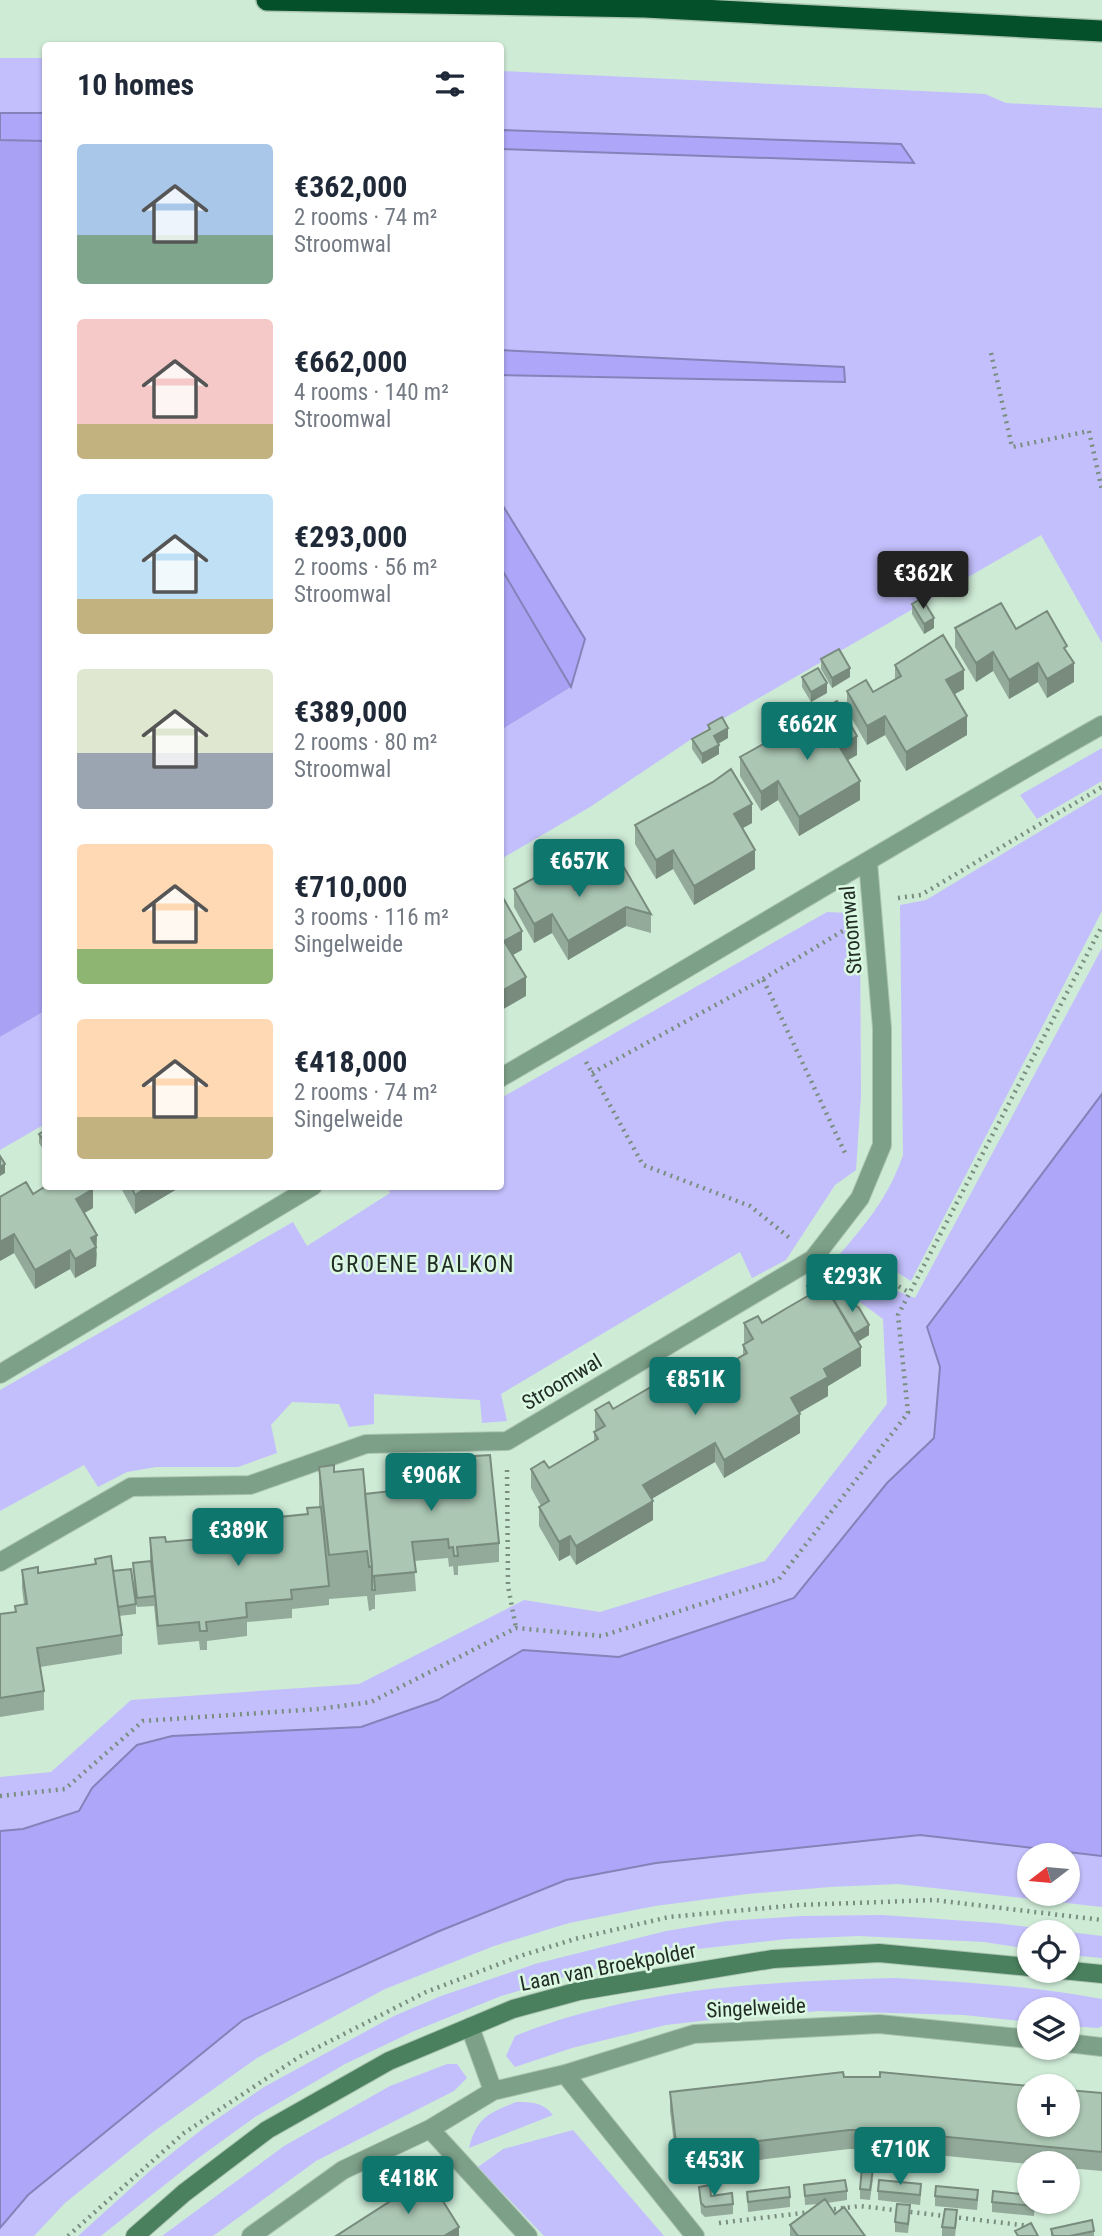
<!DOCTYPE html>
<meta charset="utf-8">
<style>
body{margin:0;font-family:"Roboto Condensed",sans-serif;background:#f2f2f3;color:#1f2937;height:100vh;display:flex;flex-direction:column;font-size:26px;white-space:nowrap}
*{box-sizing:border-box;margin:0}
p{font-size:23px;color:#747a83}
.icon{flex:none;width:38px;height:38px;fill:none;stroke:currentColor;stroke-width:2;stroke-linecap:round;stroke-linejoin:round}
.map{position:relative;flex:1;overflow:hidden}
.panel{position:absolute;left:42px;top:42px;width:462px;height:1148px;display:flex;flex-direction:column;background:#fff;border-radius:7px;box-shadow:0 2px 5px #0004}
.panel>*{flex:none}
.needle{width:46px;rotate:254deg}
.controls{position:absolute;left:1017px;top:1843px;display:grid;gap:14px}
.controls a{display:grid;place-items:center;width:63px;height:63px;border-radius:50%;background:#fff;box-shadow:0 2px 5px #0004;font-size:35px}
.price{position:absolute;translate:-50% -60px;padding:0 16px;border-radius:7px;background:#0f766e;color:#fff;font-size:23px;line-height:46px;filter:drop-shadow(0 2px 4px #0008)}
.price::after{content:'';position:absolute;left:50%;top:42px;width:21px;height:16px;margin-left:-10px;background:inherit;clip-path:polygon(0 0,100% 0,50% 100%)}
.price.selected{background:#222;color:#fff}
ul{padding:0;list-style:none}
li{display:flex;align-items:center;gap:21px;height:175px;padding:0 35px}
li span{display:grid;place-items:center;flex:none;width:196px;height:140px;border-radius:7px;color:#555}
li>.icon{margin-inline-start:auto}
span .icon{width:84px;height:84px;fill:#fffc;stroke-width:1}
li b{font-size:30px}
h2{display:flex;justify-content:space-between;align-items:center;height:84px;padding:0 35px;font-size:30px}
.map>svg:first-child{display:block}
</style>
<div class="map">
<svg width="1102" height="2236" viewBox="0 0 1102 2236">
<rect width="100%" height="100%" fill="#ceebd6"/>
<path fill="#c3bffc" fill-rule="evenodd" d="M0 58H45V113H0Z
M501 71 985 94 1006 103 1102 108V643L1041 535 714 724 590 807 501 859V730L571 687 585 639 501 501V375L845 381 843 367 501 350V149L914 163 900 144 501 130Z
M1102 748V781L1037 819 1020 795Z
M1102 794V911L911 1281 890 1268 849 1275 834 1261C864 1226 888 1199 903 1155L900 905 926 900Z
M827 912 849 913 860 928 861 1095 856 1170 835 1185 786 1260 752 1278 740 1252 501 1394 507 1421 482 1423 480 1400 374 1394V1424L349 1427 339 1404 292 1402 271 1425 277 1453 238 1467H156L127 1472 98 1487 84 1465 0 1511V1390L293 1222 307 1246 390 1193 387 1187 500 1186 501 1098Z
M1102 948V1094L927 1327 940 1367 934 1438 887 1483 794 1598 619 1657 523 1651 438 1700 361 1727 172 1736 137 1745 92 1788 79 1811 23 1829 0 1831V1777L51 1772 131 1700 359 1684 524 1600 600 1612 765 1561 887 1404 883 1319 849 1294 879 1284 915 1298Z
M45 1010V1124L0 1150V1037Z
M920 1835 1102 1856V1907L898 1884 830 1887 747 1894 655 1906 569 1923 494 1946 385 1989 257 2058 153 2132 65 2203 34 2236H0V2228L27 2195 243 2020 437 1932 566 1880 656 1863ZM1029 1855H1068V1894H1029Z
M882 1915 995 1923 1102 1936V1958L1068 1955V1932H1029V1949L984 1942 859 1936 787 1939 662 1953 571 1975 501 1996 412 2032 345 2064 255 2117 197 2159 101 2236H78L152 2169 205 2127 264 2087 394 2016 441 1996 535 1964 666 1931 727 1921 801 1916Z
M894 1978C964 1982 1033 1986 1102 1999V2026L1098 2028 1068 2026V2009H1029V2022L964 2015 820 2011 718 2019 666 2025 572 2048 515 2067 506 2056 515 2036C636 1987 766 1982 894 1978Z
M447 2064H457L467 2078 454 2091 316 2161 213 2236H162L284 2146 390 2086Z
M516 2102C531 2102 543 2102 553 2115L469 2148C477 2117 488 2114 516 2102Z
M573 2130 664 2236H544L478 2167 503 2149Z"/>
<path fill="#a9a1f3" d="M0 140 45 141 46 1010 0 1037Z
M501 568 571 687 501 730H500Z"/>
<path fill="#aea7f9" stroke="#8482b9" stroke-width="2" d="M0 113H45V141L0 140Z
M501 130 901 144 914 163 501 149Z
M500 350 844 367 845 382 501 375Z
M500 501 585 639 571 687 501 568Z
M1102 1094V1856L920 1835 656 1863 566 1880 437 1932 243 2020 28 2195 0 2228V1831L23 1829 79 1811 92 1788 137 1745 172 1736 361 1727 438 1700 523 1650 619 1657 794 1598 887 1483 934 1438 940 1367 927 1327Z"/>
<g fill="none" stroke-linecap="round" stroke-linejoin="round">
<defs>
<path id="minor" d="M500 1078C702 961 900 839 1102 725
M0 1374 313 1186
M0 1562 131 1487 250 1485 366 1444 507 1441 813 1259 860 1198 882 1145V1028L868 862
M470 2027 493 2091
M1068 2043 1102 2047
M565 2074 695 2236
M430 2129 528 2236
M251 2236 343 2170 430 2129 493 2091 565 2074 694 2034 879 2024 1029 2039"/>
<path id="secondary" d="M1062 1970 1102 1974
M135 2236 184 2193 267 2130 389 2061 513 2009 579 1991 773 1959 879 1953 1029 1967"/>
<path id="motorway" d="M267 0 645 7 1102 31"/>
</defs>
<use href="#minor" stroke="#acc5b3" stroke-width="20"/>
<use href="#secondary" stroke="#acc5b3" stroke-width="20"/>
<use href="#motorway" stroke="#acc5b3" stroke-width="24"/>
<path stroke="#7a8e80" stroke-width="4.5" stroke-dasharray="2 5" stroke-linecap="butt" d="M991 353 1012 447 1089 431 1102 490
M898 898 921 895 1102 787
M763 979 846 929
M586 1062 643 1165 750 1206 791 1239
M592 1073 763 979 846 1155
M835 1276 846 1284 881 1276 910 1293
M507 1470 508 1586 516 1628
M0 1796 65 1789 143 1721 318 1709 371 1702 516 1628 602 1636 779 1579 908 1413 898 1315 1102 926
M827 2210 860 2206 1030 2226
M719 2223 811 2212
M68 2236 184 2133 299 2057 426 1992 520 1956 575 1939 669 1917 799 1905 934 1900 1102 1920"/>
<use href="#minor" stroke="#7da088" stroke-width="18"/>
<use href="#secondary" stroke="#4a805d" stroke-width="18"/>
<use href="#motorway" stroke="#04502b" stroke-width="21"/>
</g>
<path fill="#93aa9a" d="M912 604 934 628 924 634 912 614Z
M955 628 1016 629 1067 653 1074 682 1047 698 1038 682 1009 699 993 671 976 682 955 647Z
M821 659 850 677 832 688 821 669Z
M895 665 964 689 954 694 967 735 906 771 885 735 867 745 847 710V691L873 692 895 680Z
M802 677 827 693 811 702 802 687Z
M817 712 857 755 848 760 860 800 799 836 778 800 761 811 740 776V757L797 740 817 729Z
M708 725 728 738 718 744 719 754 702 764 692 749V739L708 730Z
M752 823 743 828 755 869 694 905 673 869 656 879 635 844V825Z
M514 889 575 890 651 914V933L626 926 568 960 552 933 534 943 514 907Z
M46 1130V1154L39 1143V1134Z
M120 1186H182L135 1214Z
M33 1194 93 1208 84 1213 97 1254 96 1266 75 1278 70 1269 35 1289 14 1253 0 1261Z
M807 1286 834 1300 869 1335 858 1342 861 1366 828 1386V1396L799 1413 800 1433 724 1478 715 1462 651 1499 653 1520 576 1565 570 1555 559 1561 539 1526V1507L541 1506 531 1488V1469L549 1468 594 1441V1432L596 1431 595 1429V1410L613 1409 659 1383V1373L682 1381 696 1382 743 1355V1345L745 1344 744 1342V1323H762L807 1296Z
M402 1463 418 1468 499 1543V1562L458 1566V1575H454L453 1566 449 1567 448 1558 414 1561 416 1591 375 1595V1609H372V1610L369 1611 367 1596 329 1599V1605L292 1609V1618L247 1622V1636L207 1641V1650H200L199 1641 158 1645 154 1606 137 1607 136 1604V1614L119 1616 122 1635V1654L40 1667 44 1691V1710L0 1717V1614L15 1612V1606L24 1604 22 1588V1570L38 1573 95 1565V1559L113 1571 136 1604 133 1563 150 1561V1538L166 1542 223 1537V1531L234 1530V1515L250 1520 307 1514 319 1507V1467L334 1472 365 1494 391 1491 402 1484Z
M844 2077 1102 2093V2171L1068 2168V2163H1029V2164L875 2149H849L677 2170 670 2111V2092Z
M873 2179 870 2200 860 2199V2189Z
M804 2185 847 2191V2200L827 2203 835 2214 865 2236H790V2225L819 2204 805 2205Z
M699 2187 711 2196 733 2204V2214L705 2217 701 2213Z
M878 2191 921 2194 920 2205 878 2200Z
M747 2192 790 2197V2207L748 2212Z
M935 2196 978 2200 977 2210 935 2206Z
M992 2202H1035L1034 2216 992 2212Z
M910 2215 908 2233 895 2232V2222Z
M957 2219 955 2236H942V2227Z
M1051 2229 1094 2231V2236H1051Z"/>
<path fill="#788b7d" d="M934 618V628L924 634V624Z
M993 652V671L976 682V663Z
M1038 663V682L1009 699V680Z
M1074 663V682L1047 698V679Z
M850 668V677L832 688V678Z
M964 670V689L946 699V680Z
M827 683V693L811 702V692Z
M885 716V735L867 745V726Z
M967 716V735L906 771V752Z
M728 728V738L714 746V736Z
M857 736V755L839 765V746Z
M719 745V754L702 764V754Z
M778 781V800L761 811V792Z
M860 781V800L799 836V817Z
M752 804V823L734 833V814Z
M673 850V869L656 879V860Z
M755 850V869L694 905V886Z
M626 907V926L568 960V941Z
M552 914V933L534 943V924Z
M522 931V950L504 960V941Z
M526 977V996L500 1011V992Z
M5 1164V1173L0 1176V1167Z
M149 1186H182L135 1214V1195Z
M93 1189V1208L76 1218V1199Z
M14 1234V1253L0 1261V1242Z
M97 1235 96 1266 75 1278V1259L91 1238Z
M70 1250V1269L35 1289V1270Z
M869 1325V1335L849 1347V1337Z
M861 1347V1366L828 1386V1396L791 1417V1398L824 1369Z
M800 1414V1433L724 1478V1460Z
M715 1443V1462L643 1504V1485Z
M653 1501V1520L576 1565V1546Z
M570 1536V1555L559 1561V1542Z
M459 2227V2236H444Z"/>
<path fill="#abc6b3" stroke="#788b7d" stroke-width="2" d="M922 598 934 618 924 624 912 604Z
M1001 603 1016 629 1047 611 1067 646 1064 648 1074 663 1047 679 1038 663 1009 680 993 652 976 663 955 628Z
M943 635 964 670 946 680 967 716 906 752 885 716 867 726 847 691 866 680 873 692 901 676 895 665Z
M839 649 850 668 832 678 821 659Z
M818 668 827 683 811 692 802 677Z
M837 701 857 736 839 746 860 781 799 817 778 781 761 792 740 757 790 729 797 740 824 724 817 712Z
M722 717 728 728 714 736 719 745 702 754 692 739 710 729 708 725Z
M731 769 752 804 734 814 755 850 694 886 673 850 656 860 635 825 713 782Z
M560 864 575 890 622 864 651 914 626 907 568 941 552 914 534 924 514 889Z
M502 896 522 931 504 941 526 977 500 992V897Z
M46 1130V1144L39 1134Z
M0 1156 5 1164 0 1167Z
M26 1182 33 1194 46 1186H92L93 1189 76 1199 97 1235 91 1238 96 1247 75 1259 70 1250 35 1270 14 1234 0 1242V1197Z
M131 1186H149L135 1195Z
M821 1279 861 1347 824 1369 828 1377 791 1398 800 1414 724 1460 715 1443 643 1485 653 1501 576 1546 570 1536 559 1542 539 1507 549 1501 531 1469 544 1461 549 1468 598 1439 594 1432 605 1426 595 1410 609 1402 613 1409 637 1395 663 1380 659 1373 672 1365 682 1381 692 1374 696 1382 747 1353 743 1345 753 1339 744 1323 758 1316 762 1323 787 1308 811 1294 807 1286Z
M843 1295 859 1308 869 1325 854 1334 834 1300Z
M490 1455 499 1543 457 1547 458 1556H454L453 1547 449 1548 448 1539 412 1542 416 1572 374 1576 375 1590H372V1566L365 1494 392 1491 391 1486 403 1484 402 1463 417 1462 418 1468 475 1462V1456Z
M334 1465V1472L363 1469 372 1566 369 1567 367 1551 329 1555 319 1467Z
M321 1507 329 1586 291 1590 292 1599 246 1603 247 1617 206 1622 207 1631H200L199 1622 158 1626 150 1538 165 1537 166 1542 224 1537 223 1531 236 1529 234 1515 250 1514V1520L308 1514 307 1508Z
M111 1556 122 1635 37 1648 44 1691 0 1698V1614L16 1612 15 1606 27 1604 22 1570 38 1567V1573L96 1564 95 1559Z
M151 1561 155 1596 137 1598 133 1563Z
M131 1569 136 1604 118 1607 113 1571Z
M843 2072 844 2077H880V2072L1029 2086V2124H1068V2090L1102 2093V2152L875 2130H849L677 2151 670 2092Z
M862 2168 873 2169 870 2190 860 2189Z
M428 2177 459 2227 444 2236H336Z
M845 2180 847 2191 805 2196 804 2185Z
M879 2180 921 2184 920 2195 878 2191Z
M710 2185 711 2196 732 2193 733 2204 705 2207 701 2203 699 2187Z
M936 2186 978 2190 977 2200 935 2196Z
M789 2187 790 2197 748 2202 747 2192Z
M993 2191 1029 2195V2202H1034V2206L992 2202Z
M825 2199 835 2214 844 2207 865 2236H798L790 2225Z
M897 2204 910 2205 908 2224 895 2222Z
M945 2209 957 2210 955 2228 942 2227Z
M1092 2220 1094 2231 1070 2236H1053L1051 2229Z
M1031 2223 1038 2236H1018L1015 2231Z"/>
<g text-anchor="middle" stroke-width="5" stroke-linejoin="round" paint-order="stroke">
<g font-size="21" fill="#222d25" stroke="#dbf8e3">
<text transform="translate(851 930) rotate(-95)" y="7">Stroomwal</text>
<text transform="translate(562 1382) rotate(-31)" y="7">Stroomwal</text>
<text transform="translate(608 1967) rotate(-11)" y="7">Laan van Broekpolder</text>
<text transform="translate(756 2008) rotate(-3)" y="7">Singelweide</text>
</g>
<g font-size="23" letter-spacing="2" fill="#222d25" stroke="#dbf8e3">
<text x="423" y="1272">GROENE BALKON</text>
</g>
</g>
</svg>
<div class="controls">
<a><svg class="needle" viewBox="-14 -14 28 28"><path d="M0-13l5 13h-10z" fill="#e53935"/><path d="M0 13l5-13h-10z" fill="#747a83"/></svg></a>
<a><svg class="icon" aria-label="locate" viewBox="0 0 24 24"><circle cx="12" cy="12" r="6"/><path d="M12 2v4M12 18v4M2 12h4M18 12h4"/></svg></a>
<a><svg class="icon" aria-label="layers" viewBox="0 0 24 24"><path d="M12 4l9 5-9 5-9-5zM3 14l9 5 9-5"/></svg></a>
<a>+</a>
<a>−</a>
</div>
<b class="price selected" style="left:923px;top:611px">€362K</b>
<b class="price" style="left:807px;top:762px">€662K</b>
<b class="price" style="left:579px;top:899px">€657K</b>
<b class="price" style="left:852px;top:1314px">€293K</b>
<b class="price" style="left:695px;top:1417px">€851K</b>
<b class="price" style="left:431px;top:1513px">€906K</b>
<b class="price" style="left:238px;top:1568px">€389K</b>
<b class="price" style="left:900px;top:2187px">€710K</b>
<b class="price" style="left:714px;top:2198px">€453K</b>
<b class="price" style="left:408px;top:2216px">€418K</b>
<section class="panel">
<h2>10 homes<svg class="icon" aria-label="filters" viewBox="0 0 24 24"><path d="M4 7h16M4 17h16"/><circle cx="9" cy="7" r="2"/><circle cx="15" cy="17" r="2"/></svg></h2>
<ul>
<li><span style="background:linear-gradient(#a9c7e8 65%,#7fa58c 0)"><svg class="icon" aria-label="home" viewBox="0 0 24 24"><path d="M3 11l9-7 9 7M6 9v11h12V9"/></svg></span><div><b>€362,000</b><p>2 rooms · 74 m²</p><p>Stroomwal</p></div></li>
<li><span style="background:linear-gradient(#f6c9c9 75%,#c2b280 0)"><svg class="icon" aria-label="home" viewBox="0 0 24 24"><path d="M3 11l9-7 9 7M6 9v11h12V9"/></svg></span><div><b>€662,000</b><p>4 rooms · 140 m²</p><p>Stroomwal</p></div></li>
<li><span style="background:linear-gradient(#bfe0f5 75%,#c2b280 0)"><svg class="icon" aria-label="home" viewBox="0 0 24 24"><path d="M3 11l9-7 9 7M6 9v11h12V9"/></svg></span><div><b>€293,000</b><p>2 rooms · 56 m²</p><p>Stroomwal</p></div></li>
<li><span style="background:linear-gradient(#dfe7d0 60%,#9aa5b1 0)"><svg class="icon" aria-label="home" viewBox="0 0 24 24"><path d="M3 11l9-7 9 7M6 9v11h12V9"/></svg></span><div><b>€389,000</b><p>2 rooms · 80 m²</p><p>Stroomwal</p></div></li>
<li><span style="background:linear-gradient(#ffd9b3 75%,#8fb573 0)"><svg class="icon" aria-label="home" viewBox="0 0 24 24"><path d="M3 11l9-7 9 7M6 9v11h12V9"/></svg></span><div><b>€710,000</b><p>3 rooms · 116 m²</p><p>Singelweide</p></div></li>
<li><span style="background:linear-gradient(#ffd9b3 70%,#c2b280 0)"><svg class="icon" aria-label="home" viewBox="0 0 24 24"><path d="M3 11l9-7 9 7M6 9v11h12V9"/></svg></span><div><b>€418,000</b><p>2 rooms · 74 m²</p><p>Singelweide</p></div></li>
</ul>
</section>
</div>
